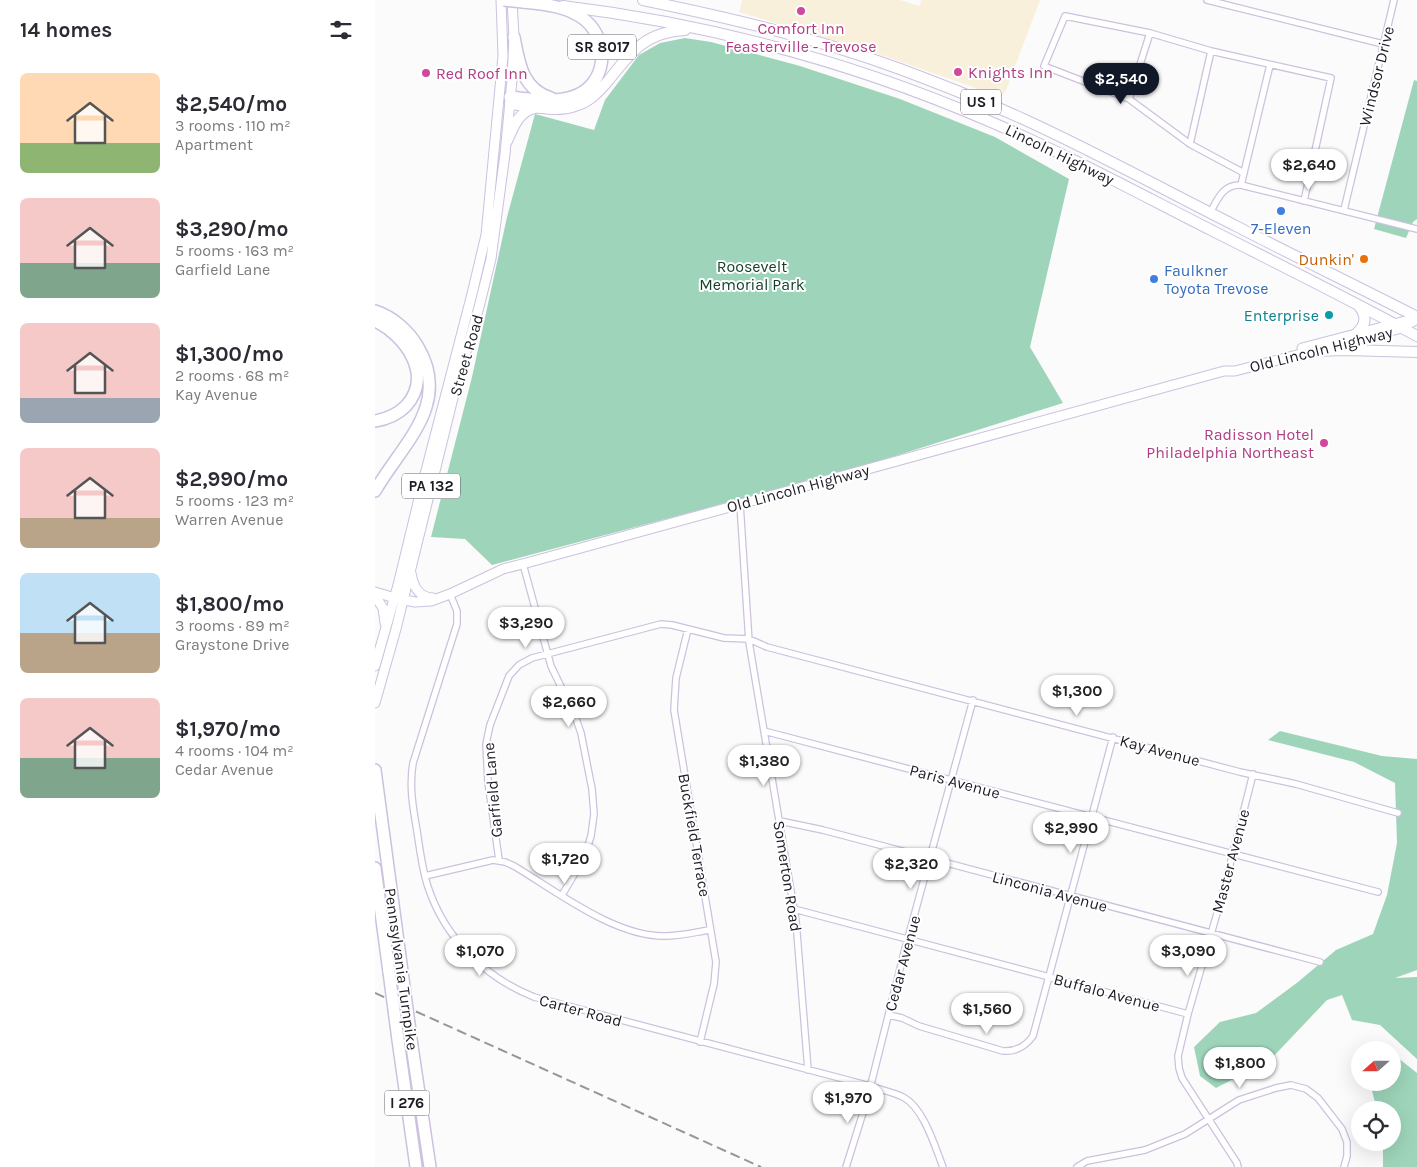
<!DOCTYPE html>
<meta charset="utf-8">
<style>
body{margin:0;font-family:Karla,sans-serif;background:#f2f2f3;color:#2b2b33;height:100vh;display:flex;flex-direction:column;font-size:19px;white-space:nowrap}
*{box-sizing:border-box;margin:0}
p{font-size:16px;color:#7c7c81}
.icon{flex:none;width:28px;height:28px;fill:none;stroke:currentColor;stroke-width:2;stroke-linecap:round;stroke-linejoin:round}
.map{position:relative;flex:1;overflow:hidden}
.drawer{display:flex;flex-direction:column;background:#fff;width:375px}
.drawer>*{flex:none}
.needle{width:32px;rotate:249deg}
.buttons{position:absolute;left:976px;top:1041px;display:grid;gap:10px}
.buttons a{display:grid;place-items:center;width:50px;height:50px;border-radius:50%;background:#fff;box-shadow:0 5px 20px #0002;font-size:25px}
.price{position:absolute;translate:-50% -42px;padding:0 11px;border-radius:18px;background:#fff;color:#222;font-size:16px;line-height:32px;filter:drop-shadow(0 1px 2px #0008)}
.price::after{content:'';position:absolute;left:50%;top:30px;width:15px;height:11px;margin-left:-8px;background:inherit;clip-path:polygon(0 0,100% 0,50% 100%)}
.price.active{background:#111827;color:#fff}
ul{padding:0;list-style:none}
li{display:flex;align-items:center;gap:15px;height:125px;padding:0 20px}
li span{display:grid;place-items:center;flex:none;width:140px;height:100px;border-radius:8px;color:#555}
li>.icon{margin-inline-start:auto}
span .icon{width:60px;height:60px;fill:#fffc;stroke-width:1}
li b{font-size:21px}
h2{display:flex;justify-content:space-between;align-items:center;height:60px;padding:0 20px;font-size:21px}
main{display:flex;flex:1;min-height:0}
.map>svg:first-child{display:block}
</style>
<main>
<section class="drawer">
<h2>14 homes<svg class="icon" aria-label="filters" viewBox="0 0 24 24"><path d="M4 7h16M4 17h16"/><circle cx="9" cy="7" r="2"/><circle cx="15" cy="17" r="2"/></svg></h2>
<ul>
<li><span style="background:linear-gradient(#ffd9b3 70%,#8fb573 0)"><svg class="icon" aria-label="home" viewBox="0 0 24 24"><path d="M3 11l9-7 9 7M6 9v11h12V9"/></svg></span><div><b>$2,540/mo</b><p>3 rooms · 110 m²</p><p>Apartment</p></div></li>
<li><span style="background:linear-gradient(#f6c9c9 65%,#7fa58c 0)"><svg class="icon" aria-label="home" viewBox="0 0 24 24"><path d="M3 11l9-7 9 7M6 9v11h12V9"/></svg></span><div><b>$3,290/mo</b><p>5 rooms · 163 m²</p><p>Garfield Lane</p></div></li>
<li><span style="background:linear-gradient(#f6c9c9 75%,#9aa5b1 0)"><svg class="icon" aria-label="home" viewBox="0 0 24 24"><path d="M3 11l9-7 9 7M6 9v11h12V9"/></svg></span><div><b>$1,300/mo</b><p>2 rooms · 68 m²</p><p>Kay Avenue</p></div></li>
<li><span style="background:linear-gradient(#f6c9c9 70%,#b9a48a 0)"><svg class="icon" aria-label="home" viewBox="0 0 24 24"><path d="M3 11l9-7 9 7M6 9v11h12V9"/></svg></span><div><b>$2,990/mo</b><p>5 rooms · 123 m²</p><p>Warren Avenue</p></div></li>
<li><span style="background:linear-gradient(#bfe0f5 60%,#b9a48a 0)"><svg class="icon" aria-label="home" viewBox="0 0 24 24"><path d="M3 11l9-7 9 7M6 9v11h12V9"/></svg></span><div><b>$1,800/mo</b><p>3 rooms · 89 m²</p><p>Graystone Drive</p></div></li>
<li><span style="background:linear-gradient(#f6c9c9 60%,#7fa58c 0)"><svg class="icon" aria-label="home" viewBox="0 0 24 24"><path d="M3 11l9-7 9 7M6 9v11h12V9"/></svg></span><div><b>$1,970/mo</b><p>4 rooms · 104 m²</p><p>Cedar Avenue</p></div></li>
</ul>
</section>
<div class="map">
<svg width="1042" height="1167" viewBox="0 0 1042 1167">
<rect width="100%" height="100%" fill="#fbfbfb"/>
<path fill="#f9f0db" d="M367 0H525L545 6 546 0H665L630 93 623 96 501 53 364 12Z"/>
<path fill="#9ed5ba" d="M310 38 336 42 425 66 525 99 620 137 694 179 655 347 688 403 476 470 117 565 90 539 56 537 97 377 132 217 160 114 219 130 230 100 264 55 285 43Z
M1039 80 1042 81V219L1038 222 1031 238 999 229Z
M905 731 1007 756 1042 759V970L1020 978 1042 977V1059L1005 1025 977 1020 967 995 952 1000 895 1060 841 1088 825 1076 819 1047 845 1022 881 1013 923 982 961 950 998 934 1012 895 1022 843 1020 783 979 762 893 740Z
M1018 1054 1042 1073V1167H1008V1143L1018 1142V1110H1002L995 1083 1018 1082Z"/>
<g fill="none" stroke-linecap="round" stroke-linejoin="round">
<defs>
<path id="minor" d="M832 0 1008 44
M775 33 754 99 815 144 869 173
M754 99 669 66 690 16 775 33 836 51 956 78 929 201
M815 144 836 51
M866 185 895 65
M969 210 1019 0
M835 213C842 200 848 184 866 185L1042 229
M365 504 374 642 421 921 433 1070
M148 564 176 666 200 716 206 733 217 789 219 814 216 836 209 858 187 895
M75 594 82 611V624L38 763C34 786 38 808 42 831 45 850 47 869 53 887 70 938 109 977 159 997L495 1086C506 1090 518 1092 528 1097 549 1108 560 1147 568 1167
M313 629 301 678 299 710 341 962 339 984 325 1042
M389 731 1003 892
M405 821 448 830 945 962
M124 860 113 782 111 744 115 725 134 676 144 665 157 658 286 624 297 625 349 638 374 639 392 647 865 772 921 784 1023 813
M50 876 118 860 130 862 139 866C181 891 240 937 290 936 305 936 321 932 335 930
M419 909 813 1014
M514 1015 527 1018 544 1026 628 1051C641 1052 650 1047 658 1036L738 737
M471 1167 492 1100 530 949 598 700
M702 1167 712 1161 770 1150 810 1134 864 1100 901 1088 916 1085 931 1089 943 1098 967 1129 972 1142V1156L969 1167
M863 1167 862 1163 807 1078 804 1068 803 1056 813 1014 847 896 878 774"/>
<path id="secondary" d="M0 592 20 598"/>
<path id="primary" d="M927 348 1038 319
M36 573C38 586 44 598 58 598
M0 596 8 608 10 623
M20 598 40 602 56 601 75 594 128 569 155 562 849 371H860L1027 328 1042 319
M0 666 23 585 48 482 97 294 111 235 128 56 126 0
M0 703 21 629 80 390 104 307 116 259 130 154 137 80 139 37 137 0"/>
<path id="trunk" d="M268 0C355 18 441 38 525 69 565 84 606 100 646 118 719 151 789 190 861 226 921 257 982 286 1042 317
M188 6C335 24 480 63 616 122 691 154 763 193 836 230 905 265 974 299 1042 336
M135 104C156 106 180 113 200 106 215 102 223 92 233 81 256 52 270 32 310 30
M132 141C139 126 143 112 160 108
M982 333C992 324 991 315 984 306
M937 351 972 350 1042 352"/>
<path id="motorway" d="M139 37C144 63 147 89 176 98
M135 97C156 99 176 103 197 97 232 86 236 42 210 20 193 6 168 4 148 2
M0 311C18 317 34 331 43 347 77 405 27 444 0 491
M0 321C30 335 59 375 31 406 22 415 12 419 0 421
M0 770 28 979
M0 868 14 972
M23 1040 41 1167
M37 1046 55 1167"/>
</defs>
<use href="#minor" stroke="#ccc1df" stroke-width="8"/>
<use href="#secondary" stroke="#ccc1df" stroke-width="11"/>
<use href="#primary" stroke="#ccc1df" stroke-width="11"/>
<use href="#trunk" stroke="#ccc1df" stroke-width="12"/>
<use href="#motorway" stroke="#ccc1df" stroke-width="14"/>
<use href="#minor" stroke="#fff" stroke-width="5.5"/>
<use href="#secondary" stroke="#fff" stroke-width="9"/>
<use href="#primary" stroke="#fff" stroke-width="9"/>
<use href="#trunk" stroke="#fff" stroke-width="10"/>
<use href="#motorway" stroke="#fff" stroke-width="11"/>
<path stroke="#98969a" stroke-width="2" stroke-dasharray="10 5" stroke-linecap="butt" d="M0 993 386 1167"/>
<defs>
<path id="motorway-bridge" d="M129 0 148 2
M14 972 23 1040
M28 979 37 1046"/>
</defs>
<use href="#motorway-bridge" stroke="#ccc1df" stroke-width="14" stroke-linecap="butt"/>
<use href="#motorway-bridge" stroke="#fff" stroke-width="11"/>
</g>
<g fill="#d1479c" stroke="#fff" stroke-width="2">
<circle cx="426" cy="11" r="5"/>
<circle cx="583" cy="72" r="5"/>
<circle cx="51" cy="73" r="5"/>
<circle cx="949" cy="443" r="5"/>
</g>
<g fill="#3f7fe0" stroke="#fff" stroke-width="2">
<circle cx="906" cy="211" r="5"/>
<circle cx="779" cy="279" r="5"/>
</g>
<circle fill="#e8710a" stroke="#fff" stroke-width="2" cx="989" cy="259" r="5"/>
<circle fill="#0f9aa8" stroke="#fff" stroke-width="2" cx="954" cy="315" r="5"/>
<g text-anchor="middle" stroke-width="4" stroke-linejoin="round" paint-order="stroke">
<g fill="#fff" stroke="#625f66" stroke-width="1">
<rect x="193" y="34.5" width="68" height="25" rx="4"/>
<rect x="586" y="89.5" width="40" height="25" rx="4"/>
<rect x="27" y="473.5" width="58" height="25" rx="4"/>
<rect x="9.5" y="1090.5" width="45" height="25" rx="4"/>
</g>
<g font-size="15" font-weight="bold" fill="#1f1b25">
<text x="227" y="52">SR 8017</text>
<text x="606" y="107">US 1</text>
<text x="56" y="491">PA 132</text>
<text x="32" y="1108">I 276</text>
</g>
<g font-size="16" fill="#b23c85" stroke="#fff" text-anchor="start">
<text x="426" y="34" text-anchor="middle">Comfort Inn<tspan x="426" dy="18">Feasterville - Trevose</tspan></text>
<text x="593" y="78">Knights Inn</text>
<text x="61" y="79">Red Roof Inn</text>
<text x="939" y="440" text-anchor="end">Radisson Hotel<tspan x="939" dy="18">Philadelphia Northeast</tspan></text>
</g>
<g font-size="16" fill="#1f1b25" stroke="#fff">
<text transform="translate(1001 76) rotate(-76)" y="6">Windsor Drive</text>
<text transform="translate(685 154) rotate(26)" y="6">Lincoln Highway</text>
<text transform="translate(946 349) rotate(-14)" y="6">Old Lincoln Highway</text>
<text transform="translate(91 355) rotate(-74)" y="6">Street Road</text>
<text transform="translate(423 488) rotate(-15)" y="6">Old Lincoln Highway</text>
<text transform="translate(785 750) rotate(15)" y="6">Kay Avenue</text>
<text transform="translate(580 781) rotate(15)" y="6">Paris Avenue</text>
<text transform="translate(117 790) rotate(-95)" y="6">Garfield Lane</text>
<text transform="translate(320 835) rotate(80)" y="6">Buckfield Terrace</text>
<text transform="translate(855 861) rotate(-75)" y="6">Master Avenue</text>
<text transform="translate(413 876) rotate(81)" y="6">Somerton Road</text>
<text transform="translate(675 891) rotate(15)" y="6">Linconia Avenue</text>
<text transform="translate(527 963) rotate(-75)" y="6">Cedar Avenue</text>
<text transform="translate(27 969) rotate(82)" y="6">Pennsylvania Turnpike</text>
<text transform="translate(732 992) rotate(15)" y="6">Buffalo Avenue</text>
<text transform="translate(206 1010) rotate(15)" y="6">Carter Road</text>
</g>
<g font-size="16" fill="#366cbe" stroke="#fff">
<text x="906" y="234">7-Eleven</text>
<text x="789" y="276" text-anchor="start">Faulkner<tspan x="789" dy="18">Toyota Trevose</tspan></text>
</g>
<g font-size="16" fill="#c56008" stroke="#fff" text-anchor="end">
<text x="979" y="265">Dunkin'</text>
</g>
<g font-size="16" fill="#14412e" stroke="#fff">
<text x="377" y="272">Roosevelt<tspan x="377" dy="18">Memorial Park</tspan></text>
</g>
<g font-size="16" fill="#0d838f" stroke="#fff" text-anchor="end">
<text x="944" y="321">Enterprise</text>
</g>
</g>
</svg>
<div class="buttons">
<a><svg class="needle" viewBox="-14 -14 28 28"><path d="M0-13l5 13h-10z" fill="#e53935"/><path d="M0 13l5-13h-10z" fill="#7c7c81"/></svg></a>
<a><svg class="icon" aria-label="locate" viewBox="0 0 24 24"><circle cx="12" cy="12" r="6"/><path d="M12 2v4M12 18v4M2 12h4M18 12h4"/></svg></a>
</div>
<b class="price active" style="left:746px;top:105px">$2,540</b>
<b class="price" style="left:934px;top:191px">$2,640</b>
<b class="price" style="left:151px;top:649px">$3,290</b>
<b class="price" style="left:702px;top:717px">$1,300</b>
<b class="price" style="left:194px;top:728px">$2,660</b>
<b class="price" style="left:389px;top:787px">$1,380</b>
<b class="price" style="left:696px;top:854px">$2,990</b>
<b class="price" style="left:190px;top:885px">$1,720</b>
<b class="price" style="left:536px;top:890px">$2,320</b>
<b class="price" style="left:105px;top:977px">$1,070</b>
<b class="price" style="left:813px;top:977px">$3,090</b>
<b class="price" style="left:612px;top:1035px">$1,560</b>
<b class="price" style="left:865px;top:1089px">$1,800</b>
<b class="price" style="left:473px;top:1124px">$1,970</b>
</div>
</main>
